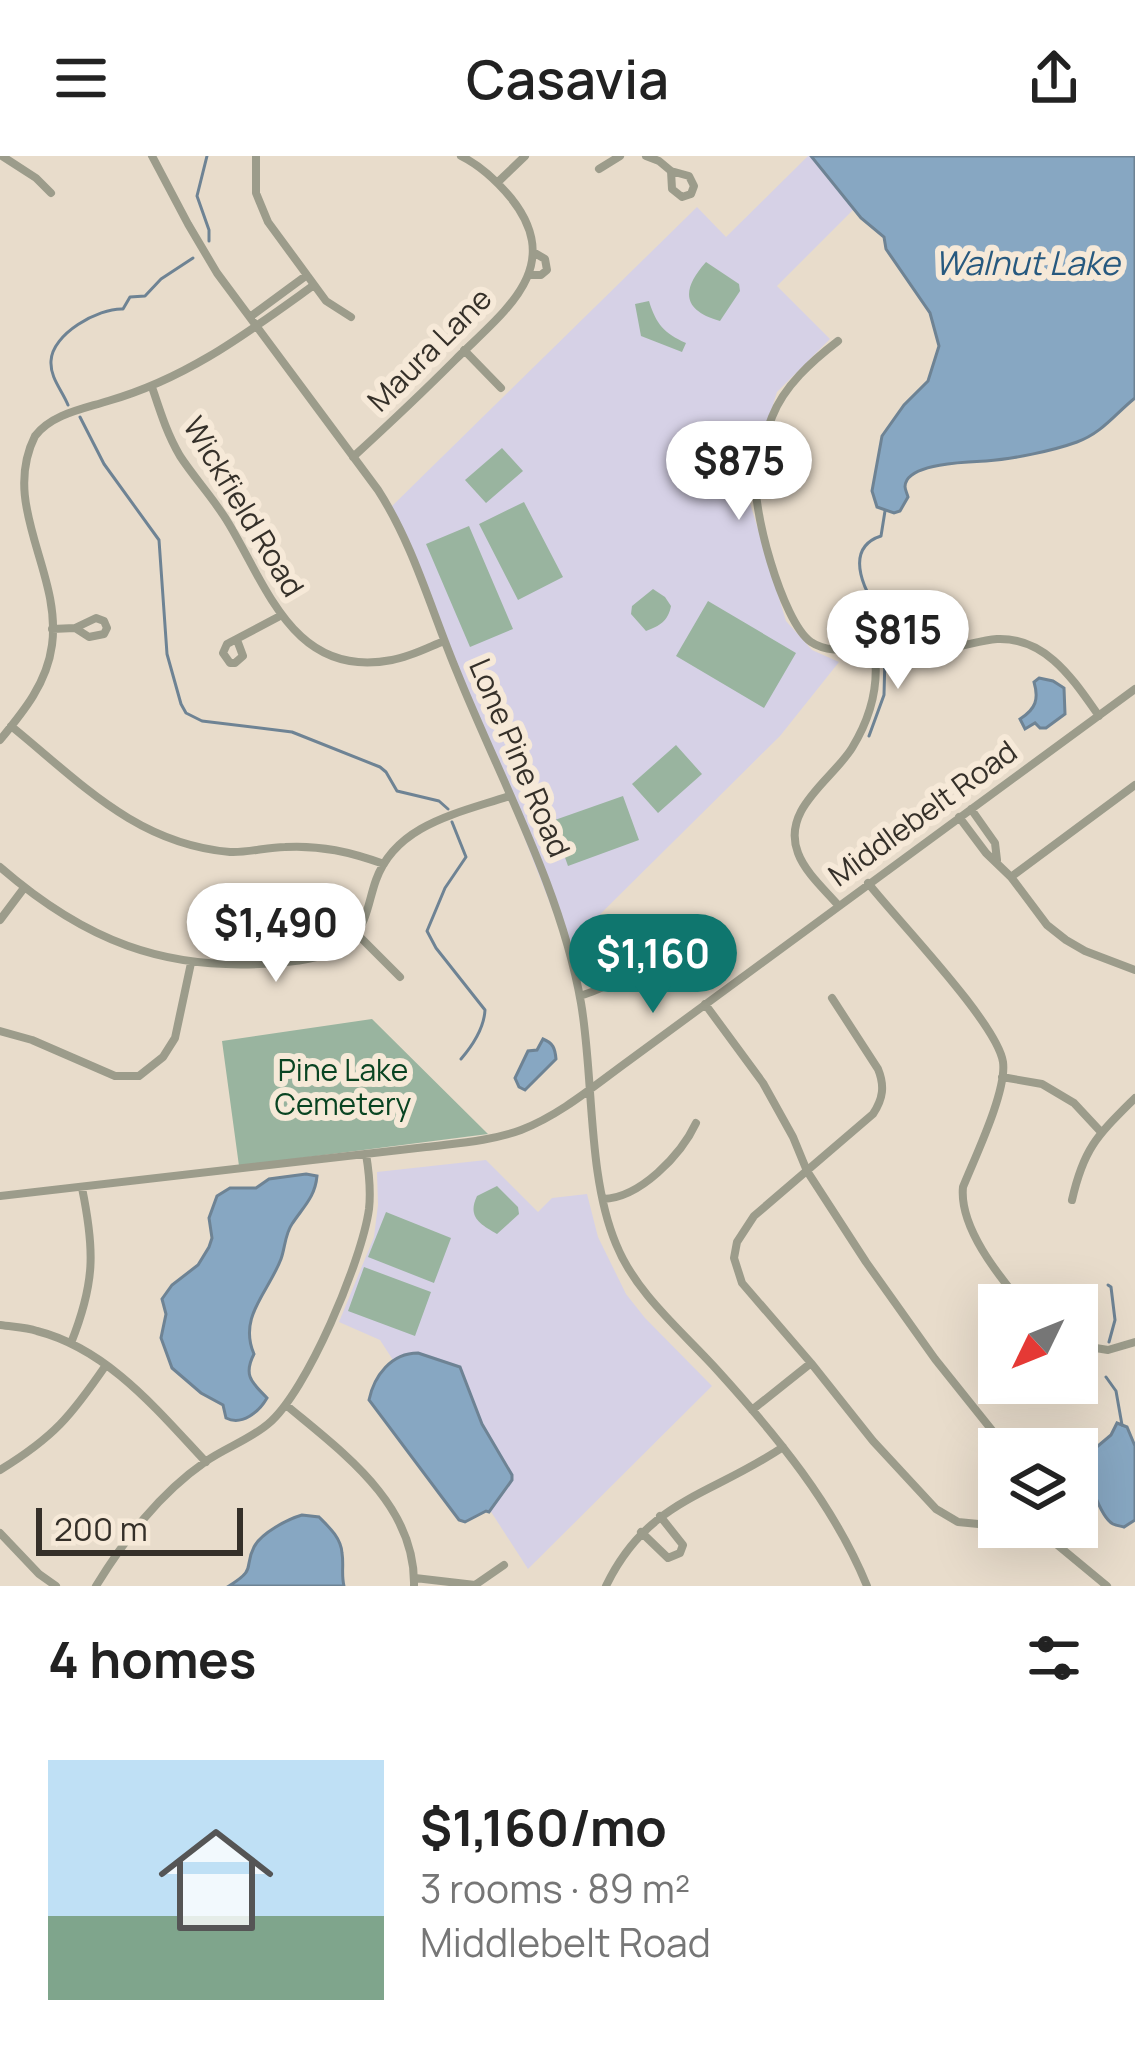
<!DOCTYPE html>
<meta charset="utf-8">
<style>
body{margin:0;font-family:Manrope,sans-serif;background:#f6f6f6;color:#222;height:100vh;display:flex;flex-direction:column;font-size:45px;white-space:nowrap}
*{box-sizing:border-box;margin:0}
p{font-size:39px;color:#767676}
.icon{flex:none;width:66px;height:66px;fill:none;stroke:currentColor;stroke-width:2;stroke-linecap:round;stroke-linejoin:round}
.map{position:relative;height:1430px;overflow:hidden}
.panel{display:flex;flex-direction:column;background:#fff;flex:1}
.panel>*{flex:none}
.needle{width:78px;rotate:227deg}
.buttons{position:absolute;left:978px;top:1128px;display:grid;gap:24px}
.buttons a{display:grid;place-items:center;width:120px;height:120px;border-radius:0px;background:#fff;box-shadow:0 12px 48px #0002;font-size:60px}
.scale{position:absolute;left:36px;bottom:30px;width:207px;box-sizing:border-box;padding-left:12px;border:6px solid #353029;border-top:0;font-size:33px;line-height:42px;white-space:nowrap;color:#353029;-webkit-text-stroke:9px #f6e9d8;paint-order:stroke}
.price{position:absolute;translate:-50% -102px;padding:0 27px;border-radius:42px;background:#fff;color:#222;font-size:39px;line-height:78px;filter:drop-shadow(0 3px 6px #0008)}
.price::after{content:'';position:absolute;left:50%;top:72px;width:36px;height:27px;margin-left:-18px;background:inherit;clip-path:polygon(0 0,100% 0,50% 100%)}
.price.selected{background:#0f766e;color:#fff}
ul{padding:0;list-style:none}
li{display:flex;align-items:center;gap:36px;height:300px;padding:0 48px}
li span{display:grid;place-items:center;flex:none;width:336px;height:240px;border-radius:0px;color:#555}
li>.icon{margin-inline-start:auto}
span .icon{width:144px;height:144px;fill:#fffc;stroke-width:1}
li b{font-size:51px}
h2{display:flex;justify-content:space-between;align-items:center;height:144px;padding:0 48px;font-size:51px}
header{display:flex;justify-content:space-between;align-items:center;height:156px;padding:0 48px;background:#fff;font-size:54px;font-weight:600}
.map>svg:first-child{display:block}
</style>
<header><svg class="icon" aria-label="menu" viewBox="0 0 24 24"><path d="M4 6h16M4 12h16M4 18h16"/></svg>Casavia<svg class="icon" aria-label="share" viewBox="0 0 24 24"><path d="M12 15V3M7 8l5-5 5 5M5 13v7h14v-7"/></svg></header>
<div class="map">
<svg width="1135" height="1430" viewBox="0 0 1135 1430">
<rect width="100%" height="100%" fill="#e8dccb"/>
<path fill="#d6d1e6" d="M808 0H811L854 53 777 130 830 183 777 236 746 334 786 465 812 494 839 506 780 580 567 791 459 514 389 353 697 51 726 81Z
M486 1004 538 1056 552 1042 587 1038 598 1081 626 1138 645 1162 712 1230 528 1413 380 1184 339 1166 374 1081 378 1049 377 1016Z"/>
<path fill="#99b49f" d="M706 106 739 128 740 135 720 165C682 154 681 134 706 106Z
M649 145C656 168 664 177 686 187L682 196 641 180 635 148Z
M502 292 523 315 486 347 465 324Z
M524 346 563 421 518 444 479 368Z
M469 370 513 473 470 491 426 388Z
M653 433 665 441 671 450C668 465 660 470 646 475L631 458 632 450Z
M708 445 796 497 764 552 676 500Z
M676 589 702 618 658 657 632 628Z
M623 640 639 684 568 710 552 665Z
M372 863 488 978 239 1010 222 885Z
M497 1030 518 1051 519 1058 497 1078C480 1068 467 1061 477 1040Z
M386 1056 451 1082 434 1127 368 1101Z
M364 1111 431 1136 415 1180 348 1155Z"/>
<path fill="#87a7c2" stroke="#6e8394" stroke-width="3" d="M811 0H1135V242C1115 258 1102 277 1077 286 1052 295 1013 303 986 305 968 306 917 307 907 324 903 331 906 334 908 341L900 355 894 357 877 351 872 335 882 280 904 249 928 225 939 190 930 157 886 93 884 81 861 62Z
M1039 522 1053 525 1064 532 1065 558 1046 572H1040L1035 567 1025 573 1020 563C1036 553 1039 543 1034 526Z
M543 883C553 887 555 892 556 903L525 934 519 931 515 922 528 895 537 894Z
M306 1018 317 1020C315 1041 304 1050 292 1068 285 1078 285 1092 281 1103 268 1137 238 1161 254 1198 242 1221 254 1228 267 1242 259 1256 242 1270 226 1262L223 1249 201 1237 172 1212 161 1182 166 1158 162 1143 172 1129 198 1109 209 1091 212 1082 209 1062 217 1040 230 1032H256L269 1023Z
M418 1197 460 1211 482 1268 512 1319V1324L489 1356 486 1355 465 1366 459 1364 369 1244C374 1220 391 1197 418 1197Z
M1117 1267 1127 1271 1135 1290V1364L1124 1371C1121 1370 1117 1370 1113 1368 1100 1361 1084 1314 1086 1300L1111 1279Z
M302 1359 319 1361C329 1371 341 1382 342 1397 344 1409 341 1418 344 1430H229C258 1412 243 1412 254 1391 261 1377 288 1363 302 1359Z"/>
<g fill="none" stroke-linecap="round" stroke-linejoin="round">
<path stroke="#6e8394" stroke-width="3" d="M207 0 197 40 209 74V85
M68 249C62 234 50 222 51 205 52 178 98 152 123 153L130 141 145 140 161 123 193 102
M80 261 104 308 159 384 167 498 181 548 186 557 202 565 292 576 380 611 386 616 397 635 439 645 448 653
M884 482 885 463C866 441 841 393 881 380L885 355
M869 580 884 539 885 501
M452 666 466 701 445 732 427 775 436 792 485 854C484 873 473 889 461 903
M1108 1129 1111 1131 1115 1164 1109 1186
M1106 1221 1116 1235 1122 1269"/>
<path stroke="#9c9c8b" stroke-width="8" d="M2 0 36 22 51 37
M152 0 188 68 217 117 378 334C414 390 431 454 457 516 500 623 561 733 581 847 594 922 587 1019 616 1088 636 1138 683 1176 718 1215 776 1279 834 1349 867 1430
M256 0V37L268 66 326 145 351 161
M646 0 659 5 671 15 689 20 694 30 691 38 682 41 672 33 671 15
M599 13 620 0
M498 26 525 0
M528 119H541L547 114 545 103 533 96
M250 161 307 119
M838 185C812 205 784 230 772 261 766 277 759 297 756 314 750 348 782 466 811 486 829 498 853 493 874 493
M464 194 501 232
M152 231C160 255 167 278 180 300 195 323 215 344 229 368 268 433 295 523 392 504 410 501 427 492 444 485
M353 301C388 269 422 237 455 204 503 156 567 112 511 42 496 24 481 10 461 0
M52 473 75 472 89 481 104 478 107 472 104 465 96 462 75 472
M237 484 243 500 235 507H230L223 497 227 488 280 460
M11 570C80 626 136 688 230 696 248 697 267 691 285 691 321 689 350 696 384 708
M0 584C24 555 47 527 52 489 62 416 0 350 35 280 52 258 83 253 108 245 188 222 247 177 314 129
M971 653 995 687 997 704
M959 661 986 697 1011 721 1047 769 1066 784 1085 795 1135 814
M0 711C84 784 164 816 276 807 302 805 332 802 352 782 367 768 369 743 376 724 396 668 459 657 509 640
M1011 721 1135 629
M868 727C897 764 997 867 1003 906 1007 935 975 1001 963 1031 959 1071 998 1119 1023 1149
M838 749C824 733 805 716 798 697 781 653 832 624 852 592 871 561 880 529 874 493 899 491 925 494 950 492 966 490 981 484 997 483 1047 481 1074 525 1099 560
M0 764 24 732
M357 778 400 821
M580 840C620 827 631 816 659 786
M832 842 878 913C885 930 883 943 873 958L754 1060 737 1086 734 1102 742 1127 811 1207 873 1285 936 1353 958 1366 999 1370
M705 848 763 927 793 981 807 1015 866 1106 935 1203 1007 1293
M0 875 32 884 115 920H139L163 901 175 882 191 807
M1002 921 1042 928 1074 947 1101 976
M0 1040 426 991C458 987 491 985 521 974 560 959 594 930 627 906L1135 533
M603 1043C640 1042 681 999 696 967
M1072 1044C1084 991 1098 979 1135 942
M0 1169C12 1171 25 1171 37 1175 108 1193 158 1255 206 1306
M71 1187C95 1127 95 1095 82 1032
M1077 1189 1108 1194 1135 1186
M286 1249C342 1296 416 1348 414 1430
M752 1254 811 1207
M1000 1283 1025 1282 1029 1286 1028 1293
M0 1314C54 1281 71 1260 106 1209
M1017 1371 1055 1387 1107 1430
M641 1376 668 1402 680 1397 683 1389 660 1360
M0 1377 39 1418 56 1430
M415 1422 475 1429 504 1409
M96 1430C125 1383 159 1338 205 1306 225 1292 249 1284 268 1268 307 1236 362 1104 369 1053 371 1035 369 1016 366 998
M606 1430C648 1343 711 1340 783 1291"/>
</g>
<g text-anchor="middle" stroke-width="12" stroke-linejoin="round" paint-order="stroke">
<g font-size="30" fill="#353029" stroke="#f6e9d8">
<text transform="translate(430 194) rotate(-45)" y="10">Maura Lane</text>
<text transform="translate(243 351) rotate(59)" y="10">Wickfield Road</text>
<text transform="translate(519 602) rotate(67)" y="10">Lone Pine Road</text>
<text transform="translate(923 658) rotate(-36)" y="10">Middlebelt Road</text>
</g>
<g font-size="30" fill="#094422" stroke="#f6e9d8">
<text x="343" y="925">Pine Lake<tspan x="343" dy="34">Cemetery</tspan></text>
</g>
<g font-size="33" font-style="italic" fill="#27597f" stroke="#f6e9d8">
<text x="1027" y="119">Walnut Lake</text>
</g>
</g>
</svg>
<div class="buttons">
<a><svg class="needle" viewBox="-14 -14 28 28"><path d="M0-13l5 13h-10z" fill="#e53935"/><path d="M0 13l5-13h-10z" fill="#767676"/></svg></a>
<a><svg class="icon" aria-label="layers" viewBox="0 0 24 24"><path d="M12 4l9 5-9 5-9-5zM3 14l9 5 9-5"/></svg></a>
</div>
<div class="scale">200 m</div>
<b class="price" style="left:739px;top:367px">$875</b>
<b class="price" style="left:898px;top:536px">$815</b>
<b class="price" style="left:276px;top:829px">$1,490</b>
<b class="price selected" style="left:653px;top:860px">$1,160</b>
</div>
<section class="panel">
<h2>4 homes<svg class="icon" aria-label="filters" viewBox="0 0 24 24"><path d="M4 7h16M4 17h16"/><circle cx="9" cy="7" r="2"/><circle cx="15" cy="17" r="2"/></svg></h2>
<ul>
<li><span style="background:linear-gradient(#bfe0f5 65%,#7fa58c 0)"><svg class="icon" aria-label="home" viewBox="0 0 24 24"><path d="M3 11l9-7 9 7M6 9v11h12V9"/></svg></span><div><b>$1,160/mo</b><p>3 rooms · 89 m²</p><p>Middlebelt Road</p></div></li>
</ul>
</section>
